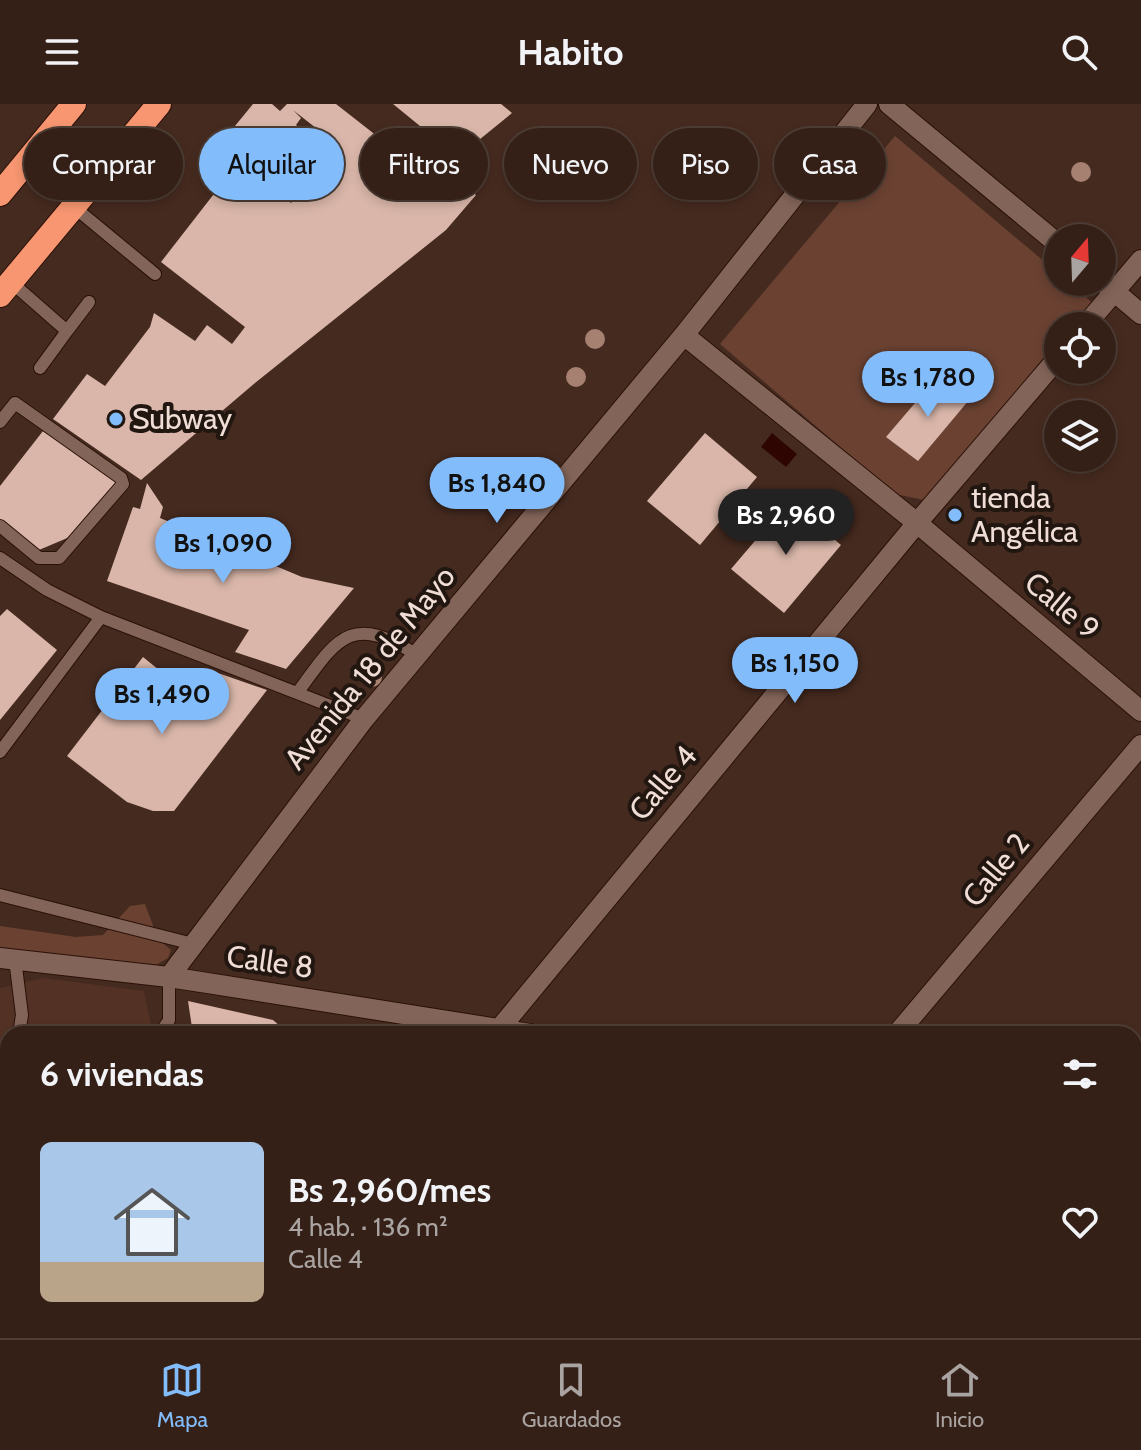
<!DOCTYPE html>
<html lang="es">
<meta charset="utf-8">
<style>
body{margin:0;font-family:Cabin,sans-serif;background:#3f2d24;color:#f1f3f6;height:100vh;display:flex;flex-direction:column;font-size:30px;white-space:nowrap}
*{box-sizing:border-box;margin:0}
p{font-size:26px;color:#a9a3a1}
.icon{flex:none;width:44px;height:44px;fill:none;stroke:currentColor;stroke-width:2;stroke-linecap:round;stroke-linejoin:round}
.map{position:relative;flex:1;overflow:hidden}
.panel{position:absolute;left:0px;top:922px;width:1142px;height:312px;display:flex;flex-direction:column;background:#342017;border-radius:24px 24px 0 0;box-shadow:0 4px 12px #0003,0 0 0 2px #4e3e36}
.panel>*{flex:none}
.hud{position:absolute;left:24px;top:24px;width:1094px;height:72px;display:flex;gap:16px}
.needle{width:52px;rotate:19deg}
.tools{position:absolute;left:1044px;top:120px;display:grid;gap:16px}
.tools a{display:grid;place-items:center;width:72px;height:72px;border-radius:50%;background:#342017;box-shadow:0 4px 12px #0003,0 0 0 2px #4e3e36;font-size:40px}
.price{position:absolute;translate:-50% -68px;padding:0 18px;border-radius:28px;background:#83bcfb;color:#111;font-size:26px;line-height:52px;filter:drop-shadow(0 2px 4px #0008)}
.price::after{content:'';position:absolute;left:50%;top:48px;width:24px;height:18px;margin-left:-12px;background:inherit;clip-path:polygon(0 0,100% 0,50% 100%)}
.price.active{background:#222;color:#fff}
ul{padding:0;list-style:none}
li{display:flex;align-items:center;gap:24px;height:200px;padding:0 40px}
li+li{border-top:2px solid #4e3e36}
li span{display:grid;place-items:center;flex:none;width:224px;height:160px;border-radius:12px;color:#555}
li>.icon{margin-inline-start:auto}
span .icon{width:96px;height:96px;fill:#fffc;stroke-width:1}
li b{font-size:34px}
h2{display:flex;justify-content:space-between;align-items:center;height:96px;padding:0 40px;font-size:34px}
.chip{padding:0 28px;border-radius:36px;background:#342017;box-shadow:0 4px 12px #0003,0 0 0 2px #4e3e36;font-size:28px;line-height:72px}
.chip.active{background:#83bcfb;color:#111}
header{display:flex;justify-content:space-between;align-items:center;height:104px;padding:0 40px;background:#342017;font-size:36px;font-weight:700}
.tab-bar{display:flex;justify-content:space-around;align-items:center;height:112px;border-top:2px solid #4e3e36;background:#342017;font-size:22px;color:#a9a3a1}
.tab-bar a{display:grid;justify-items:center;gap:4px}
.tab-bar .active{color:#83bcfb}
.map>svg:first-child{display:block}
</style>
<header><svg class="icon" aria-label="menu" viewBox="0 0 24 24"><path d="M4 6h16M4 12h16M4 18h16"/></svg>Habito<svg class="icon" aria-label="search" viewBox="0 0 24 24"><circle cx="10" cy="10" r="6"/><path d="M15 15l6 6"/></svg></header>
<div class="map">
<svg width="1141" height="1234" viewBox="0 0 1141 1234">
<rect width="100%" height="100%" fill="#452a1f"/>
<path fill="#533124" d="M43 874 144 887 151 921 143 930H8V1081L0 1079V884Z"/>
<path fill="#6b4232" d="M895 32 1058 169V178H1068L1095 201 1077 222H1058V245L929 397 895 390 720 240Z
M145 800 158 835 171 846 168 854 149 865 0 846V822L76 833 103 831 130 802Z"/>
<path fill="#2e0500" d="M772 329 797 350 786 363 761 343Z"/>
<path fill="#d9b6a9" d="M253 0H272L280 7 287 0H336L405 54 384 79 389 83 405 63 420 75 435 55 476 91 446 126 255 279 141 376 53 315 87 270 105 282 150 223 154 209 195 237 207 221 232 240 245 223 161 158 238 59 291 99 335 39 293 6 301 14 296 21 315 37 288 71 263 50 251 64 221 39Z
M393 0H501L512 9 458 53Z
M938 272 969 296 918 357 886 333Z
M43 327 120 379 72 432 39 446 0 417V382Z
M705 329 757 373 700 441 647 397Z
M147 379 163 403 160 414 302 473 354 484 286 565 235 548 249 526 107 477 133 403 140 405Z
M789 397 841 441 784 509 731 465Z
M7 505 57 546 0 616V512Z
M143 553 196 596 218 569 267 586 174 707H153L127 698 67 652Z
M188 897 273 916 289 930H193Z
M735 1226H828L827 1234H733Z
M939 1226H1007L1006 1234H938Z"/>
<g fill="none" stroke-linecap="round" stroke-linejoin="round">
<defs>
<path id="lane" d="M74 103 155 170
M11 178 67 227 40 264
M67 227 89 198
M0 318 15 299 121 374 123 380 59 454H39L0 422
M0 454 47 486 101 513 364 615
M298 588C338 533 351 509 417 551
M0 648 101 513
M0 791 193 840
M15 855 22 911 19 930
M160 930 169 916V873
M0 969 8 953"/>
<path id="street" d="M889 0 1058 140
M1102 177 1141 210
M1085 222 1141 156
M684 231 917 419 1141 607
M0 854 169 873 530 930
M169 873 364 615 684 231 867 0
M501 923 917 419 1058 254
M897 930 1141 641
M1134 1083 1141 1084
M1134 1195 1141 1187
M1102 1234 1108 1226"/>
<path id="highway" d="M0 90 74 0
M0 191 159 0"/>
</defs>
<use href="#lane" stroke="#2a1108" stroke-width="14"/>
<use href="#street" stroke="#2a1108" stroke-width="22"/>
<use href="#highway" stroke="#2a1108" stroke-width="26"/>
<use href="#lane" stroke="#836458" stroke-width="12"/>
<use href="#street" stroke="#836458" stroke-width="20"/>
<use href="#highway" stroke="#f79671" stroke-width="24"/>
</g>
<g fill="#a68071">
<circle cx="1081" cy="68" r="10"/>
<circle cx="595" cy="235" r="10"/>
<circle cx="576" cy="273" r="10"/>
<circle cx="488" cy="371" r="10"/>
<circle cx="372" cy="573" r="10"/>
</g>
<g fill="#83bcfb" stroke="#221611" stroke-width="3">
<circle cx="116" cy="315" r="8"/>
<circle cx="955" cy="411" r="8"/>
</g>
<g text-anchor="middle" stroke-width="8" stroke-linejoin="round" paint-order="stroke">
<g font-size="30" fill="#efddd6" stroke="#221611" text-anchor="start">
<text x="132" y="325">Subway</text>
<text x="971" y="404">tienda<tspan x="971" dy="34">Angélica</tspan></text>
</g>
<g font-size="30" fill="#efddd6" stroke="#221611">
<text transform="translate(1062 502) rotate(40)" y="10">Calle 9</text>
<text transform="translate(370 564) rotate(-51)" y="10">Avenida 18 de Mayo</text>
<text transform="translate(663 679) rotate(-50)" y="10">Calle 4</text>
<text transform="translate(996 766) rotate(-50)" y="10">Calle 2</text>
<text transform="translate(270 858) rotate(8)" y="10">Calle 8</text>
</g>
</g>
</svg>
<div class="tools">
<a><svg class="needle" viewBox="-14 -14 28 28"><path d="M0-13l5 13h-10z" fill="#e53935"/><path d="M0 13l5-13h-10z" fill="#a9a3a1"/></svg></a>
<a><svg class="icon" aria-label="locate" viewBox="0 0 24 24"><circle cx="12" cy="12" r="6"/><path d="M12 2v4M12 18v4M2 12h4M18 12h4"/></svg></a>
<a><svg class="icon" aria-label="layers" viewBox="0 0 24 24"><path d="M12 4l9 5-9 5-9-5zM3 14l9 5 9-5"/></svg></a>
</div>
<b class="price" style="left:928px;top:315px">Bs 1,780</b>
<b class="price" style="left:497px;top:421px">Bs 1,840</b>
<b class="price active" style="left:786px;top:453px">Bs 2,960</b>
<b class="price" style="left:223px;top:481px">Bs 1,090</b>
<b class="price" style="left:795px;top:601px">Bs 1,150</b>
<b class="price" style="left:162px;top:632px">Bs 1,490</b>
<div class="hud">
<a class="chip">Comprar</a>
<a class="chip active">Alquilar</a>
<a class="chip">Filtros</a>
<a class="chip">Nuevo</a>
<a class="chip">Piso</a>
<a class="chip">Casa</a>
</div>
<section class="panel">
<h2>6 viviendas<svg class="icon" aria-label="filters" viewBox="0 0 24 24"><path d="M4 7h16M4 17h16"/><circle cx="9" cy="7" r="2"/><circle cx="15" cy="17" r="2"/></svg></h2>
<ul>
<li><span style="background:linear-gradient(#a9c7e8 75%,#b9a48a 0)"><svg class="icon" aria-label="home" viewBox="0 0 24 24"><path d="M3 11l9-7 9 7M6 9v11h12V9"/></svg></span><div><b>Bs 2,960/mes</b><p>4 hab. · 136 m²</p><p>Calle 4</p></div><svg class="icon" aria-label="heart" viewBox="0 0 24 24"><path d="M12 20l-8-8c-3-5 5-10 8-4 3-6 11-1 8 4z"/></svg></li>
</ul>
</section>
</div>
<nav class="tab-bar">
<a class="active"><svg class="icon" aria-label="map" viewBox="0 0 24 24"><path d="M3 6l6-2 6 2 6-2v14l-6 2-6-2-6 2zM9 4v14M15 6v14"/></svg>Mapa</a>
<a><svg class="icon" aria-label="saved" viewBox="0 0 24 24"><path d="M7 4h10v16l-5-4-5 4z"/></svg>Guardados</a>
<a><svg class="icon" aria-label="home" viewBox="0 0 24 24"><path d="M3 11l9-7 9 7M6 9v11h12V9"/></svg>Inicio</a>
</nav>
